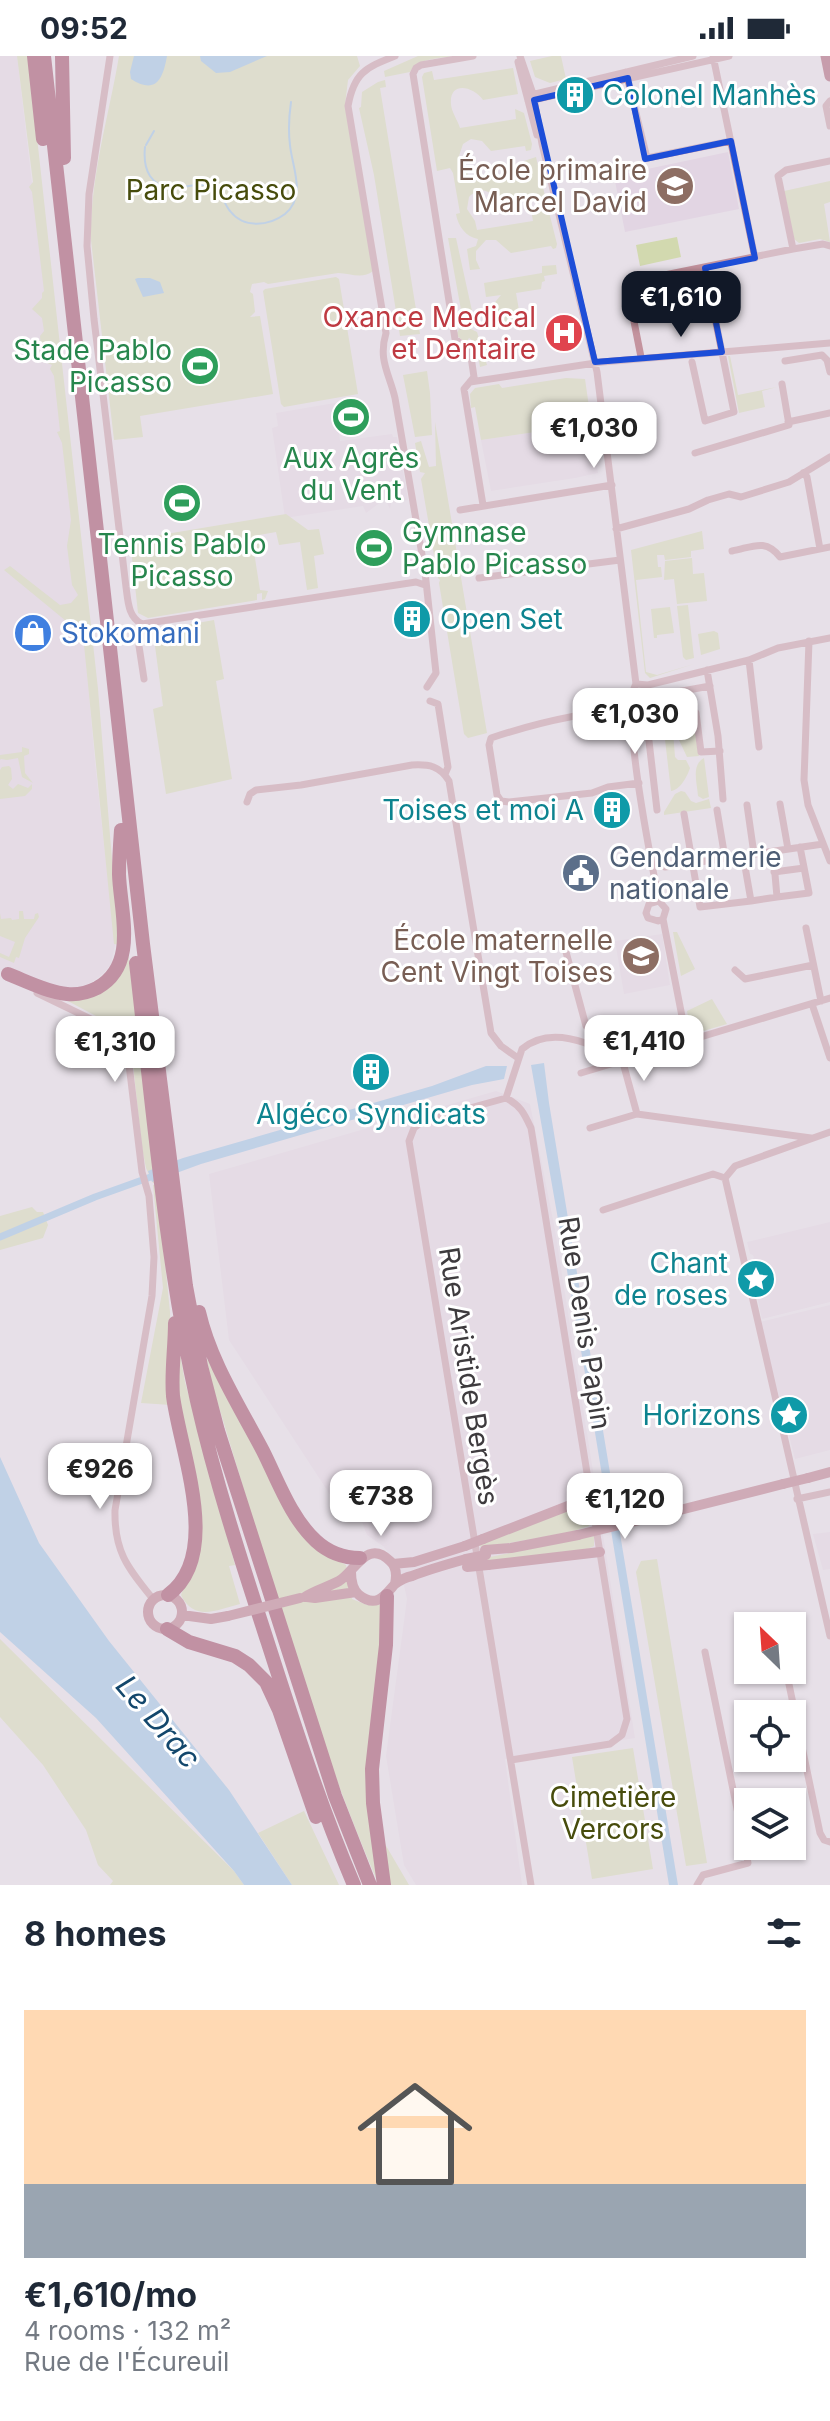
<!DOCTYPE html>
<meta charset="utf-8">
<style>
body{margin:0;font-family:Inter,sans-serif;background:#f6f6f7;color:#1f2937;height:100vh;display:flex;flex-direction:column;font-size:30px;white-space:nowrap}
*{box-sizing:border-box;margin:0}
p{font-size:26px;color:#747a83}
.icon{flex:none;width:44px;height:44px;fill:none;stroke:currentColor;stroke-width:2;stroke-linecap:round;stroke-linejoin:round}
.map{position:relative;height:1829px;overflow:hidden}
.panel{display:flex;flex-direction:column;background:#fff;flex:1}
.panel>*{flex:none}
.needle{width:52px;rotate:335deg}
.tools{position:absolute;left:734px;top:1556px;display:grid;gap:16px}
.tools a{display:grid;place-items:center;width:72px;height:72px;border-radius:0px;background:#fff;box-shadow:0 2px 6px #0004;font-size:40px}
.price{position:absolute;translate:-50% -68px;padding:0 18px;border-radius:16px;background:#fff;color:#222;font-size:26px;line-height:52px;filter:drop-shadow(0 2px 4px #0008)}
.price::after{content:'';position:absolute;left:50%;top:48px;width:24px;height:18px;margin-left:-12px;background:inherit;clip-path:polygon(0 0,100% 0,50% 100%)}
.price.current{background:#111827;color:#fff}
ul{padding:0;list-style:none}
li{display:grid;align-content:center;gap:16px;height:424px;padding:0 24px}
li+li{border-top:2px solid #e0e1e3}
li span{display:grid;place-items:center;height:248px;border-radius:0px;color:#555}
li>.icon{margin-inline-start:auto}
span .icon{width:144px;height:144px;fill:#fffc;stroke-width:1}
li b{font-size:34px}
h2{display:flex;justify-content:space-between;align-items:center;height:96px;padding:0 24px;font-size:34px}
.status{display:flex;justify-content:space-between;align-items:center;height:56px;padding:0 40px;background:#fff;direction:ltr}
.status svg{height:22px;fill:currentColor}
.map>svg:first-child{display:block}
</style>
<div class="status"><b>09:52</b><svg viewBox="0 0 49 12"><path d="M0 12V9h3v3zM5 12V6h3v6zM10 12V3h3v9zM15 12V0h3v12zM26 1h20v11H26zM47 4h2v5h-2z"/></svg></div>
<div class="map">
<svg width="830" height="1829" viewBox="0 0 830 1829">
<rect width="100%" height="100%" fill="#e7e0e8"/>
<path fill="#e2d5e3" d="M0 0H17L79 527 95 707 115 889 111 908 104 917 92 926 71 935 43 929 0 914Z
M728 96 739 153 625 176 614 120Z
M335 347 340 385 392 378 393 381H397L408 444 391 447 390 453 385 443 366 457 363 450 285 462 272 372 278 370 276 357Z
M569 371 574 397 595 393 598 417 575 422 491 435 481 384Z
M662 878 670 929 624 938 615 885Z
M496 1035 530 1048 555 1174 635 1682 505 1703 522 1829H416L404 1809 386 1700 407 1543 400 1511 383 1490 367 1479 359 1458 342 1457 229 1284 209 1118Z
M830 1166V1246L762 1263 749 1205 754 1202 753 1199 750 1198 747 1186Z
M830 1249V1394L795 1403 760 1266Z
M830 1476V1513L823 1514 813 1478Z"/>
<path fill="#d2d9af" d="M17 0H28L98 633 119 889 114 888 83 579 4 514 10 510 60 549 71 547 78 539 72 529 67 490 71 464 62 387 57 376 60 375 54 320 50 313 52 309 42 305 36 306 42 298 40 280 44 275 42 262 32 253 42 242V237L44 235 32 136 29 131 33 126Z
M119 0H357L360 10 348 24 345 49 373 215C362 224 350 217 338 217L268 228 264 226 252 228 250 236 253 238 255 256 250 261 260 260 273 338 140 360 143 381 114 384 91 184C90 121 109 60 119 0Z
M418 0H453C437 3 418 2 410 16L385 21 384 15Z
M552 0H561L566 23 550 27 535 21 530 5Z
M513 12 518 38 483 44C473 30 449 25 451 48 451 55 458 65 460 72L516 63 515 53 524 57 532 88 531 94 526 95 525 90 491 95 482 85 471 83 463 88 459 100 467 114 469 124 525 115 524 105 536 101 545 140 540 142 539 139 501 145C490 136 481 128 469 141L467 153 475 165 477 174 533 165 531 154 540 152 549 156 557 188 556 192 553 193 551 190 511 197 496 184H486L476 195V204L480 213 470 214 467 193 476 190 478 183C466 181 458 170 456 158L460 157 453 117 450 112 437 115 422 21 424 17 432 15 434 24Z
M385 24 386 31 380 32 420 278 400 280 374 119 359 52 361 51 362 36 378 26Z
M830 125V146L824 148 830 186 820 183 799 187 794 183 784 135Z
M677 181 681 201 640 210 636 189Z
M448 182H456L474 264V268L471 273 477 276 487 309 480 311 477 294 471 290 473 285 469 282 466 287 456 279 463 265Z
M556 209 557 218 544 220 545 225 542 226 541 233 516 237 520 260 517 264 497 268 491 251 501 239 486 241 484 227 542 217V210Z
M336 221 339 223 358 338 284 351 281 348 263 235 265 233Z
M728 300H730L738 339 777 331 762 335 765 351 739 357Z
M427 315 430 337 432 379 415 381 403 319Z
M566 322 585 323 595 393 574 397 569 371 481 384 475 351 471 352 470 338 475 332 499 328 502 332Z
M435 366 487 677 468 682 464 678 439 527 440 524 438 522 421 423 425 417 420 416 415 387 421 385 429 411 436 410Z
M286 458 308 474 319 473 324 498 314 500 318 532 307 534 300 486 279 489 276 476 259 479 260 494 254 496 260 534 268 535 265 543 262 544V537L257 538V544L148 562 138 557 130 484Z
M702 475 704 493 691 495V501L665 504 664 499H657L658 511H661L662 521 636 524 646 616 657 619 694 608 650 622 645 617 631 494Z
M692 502 693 518 704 517 707 545 677 548 674 523 664 524 665 505Z
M688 549 694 602 686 604 683 601 677 550Z
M670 551 674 577 657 579V582H654L651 553Z
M214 564 224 623 216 625 232 723 166 738 153 653 163 650 153 575Z
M714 575 718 577 720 593 701 599 698 578Z
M691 661 694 664 699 700 687 701 669 663Z
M665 664 673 675 675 701 678 704H686L690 712C687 721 680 734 671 735L664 675 653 676 652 665Z
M22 691 29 693V698L24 700 25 717 33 727 22 721 18 702 7 704 1 703 0 704V699L22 696Z
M704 702 709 741 703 743 698 740C697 726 691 709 704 702Z
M9 710 11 712 12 723 8 729 13 733 18 728 28 732 32 728V733L25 740 0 743V714L2 711Z
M681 735 685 736 691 745 696 747 709 743 711 752 664 759V756L675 738Z
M19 855H23L24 863H34L35 858 38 857 39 861 25 882 19 902 16 901 14 907 0 901V897L9 901 15 886 0 880V857L1 863 11 862 12 864 19 863Z
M673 876H677L695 913 681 920Z
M128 895 156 1127H153L146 1112 142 1092 130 980 118 975 111 968 66 944 82 941Z
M712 943 727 968 693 978 691 977 687 955Z
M157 1128 170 1256 171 1349 141 1347 163 1232 153 1129Z
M32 1151 37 1156H43L48 1169 43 1182 0 1194V1160Z
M180 1298 185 1326 235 1509 229 1510 240 1548C217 1554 194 1566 181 1539L191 1512 199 1477 175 1330Z
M212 1301 321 1495 346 1509 352 1543 367 1549H382L381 1587 368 1704 379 1829C308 1667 263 1493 211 1325L207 1304Z
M572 1453 587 1455 589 1470 571 1476 482 1492 478 1488Z
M594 1480V1490L579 1497 481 1505 485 1502Z
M657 1503 707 1807 686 1810 636 1516 641 1505Z
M0 1583 234 1815 244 1829H110L113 1825 98 1809 86 1774 43 1709 0 1661Z
M633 1692 653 1813 592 1823 572 1701Z
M304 1755 339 1829H292L258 1777Z
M385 1788 409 1829H390Z"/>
<path fill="#91bee5" d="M134 0H167C163 23 156 39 131 23L130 16Z
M200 0H267L230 16 216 17 201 5Z
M138 222H150L160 226 164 237 143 241 135 223Z
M544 1007 549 1047 678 1829H669L590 1346 531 1009Z
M486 1010H507L504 1023 472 1029 201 1108 152 1126 148 1115 183 1102 432 1030Z
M0 1401 39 1487 109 1585 229 1734 292 1829H244L234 1815 96 1662 0 1576Z"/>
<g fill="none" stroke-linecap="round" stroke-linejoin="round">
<path stroke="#91bee5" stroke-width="2" d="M146 89 154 75
M145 91C144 101 144 111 150 120 168 145 191 122 213 131 223 136 223 147 230 155 244 173 269 170 285 158 307 140 292 111 290 89 288 74 289 60 291 46"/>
<path stroke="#91bee5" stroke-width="7" d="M0 1181 95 1141 159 1118"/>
<path stroke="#c4939e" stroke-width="7" d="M110 0 89 138 87 190 94 263 126 531C128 545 128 561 142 568
M395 0C365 12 354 17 348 50L386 277C378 304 389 317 395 342L425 516 436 617 427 631
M473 0 421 9 416 12 413 18 455 283 470 294 474 321 464 333 483 449
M520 0 533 38 542 88 597 316 636 628
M713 0 755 202
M518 6 537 79
M626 16 647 102 731 85
M527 40 693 0
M528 45 729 0
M830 45 826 50 830 70
M793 193 778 120 786 114 830 105
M641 301 627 230 630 226 793 193 823 188 830 190
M785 305 822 299 827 304 830 316
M692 306 705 365 734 356 705 212
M470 326 602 306 830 287
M788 366 830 357
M695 397 789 369 782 328
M803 417 807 421 820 493
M460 454 612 429
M616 473 689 453 708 444 729 438 741 441 789 426 830 401
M732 495C753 491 765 482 780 501L830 491
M479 522 620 504
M142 568 416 526 425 529
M142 568 139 590 144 623
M809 585 804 724 808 749 830 805
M749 604 759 691
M707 614 718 680 723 743
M636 628C620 653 652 809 659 845
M636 628 648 629 749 604 778 592 830 582
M430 645 438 648 448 711 445 718
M630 653C584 656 536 667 491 682L489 689 497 739 501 745 509 746 592 737 608 731 639 727
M645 663 696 657 701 696 720 695
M247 746 250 738 256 734 301 729 412 709C429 708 440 710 449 725L491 977 501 990 518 1002
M780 748 788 793
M747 749 754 798
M657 754 644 642 710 630
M717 754 725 802
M684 758 700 851 751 845 743 799
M665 811 823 788
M774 816 804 812
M777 841 809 837 800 791
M751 845 777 841 773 796
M663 863 658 865 648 862 646 857 649 848 659 845 666 853 663 863 687 986
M806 872 821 945
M566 896 586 970 613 985 619 992 637 1058
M735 914 745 923 813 909
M37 937 103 969 116 978 124 989 128 1000 142 1116 149 1140 154 1201 152 1240 115 1454C114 1496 128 1512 153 1543
M812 948 830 1002
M581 1017 830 942
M506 1042 423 1065 414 1072 409 1085 531 1829
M506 1042C521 1050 524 1057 531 1072L627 1663 622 1679 610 1688 511 1704
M506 1042 522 993C551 968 594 988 621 1004
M590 1072 637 1058 811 1082
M725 1122 830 1580
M603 1154 713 1118 725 1122 735 1110 830 1076
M797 1443 830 1436
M786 1614 820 1777 824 1784 830 1786
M697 1829 703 1819 748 1807 705 1596"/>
<path stroke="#b16b7d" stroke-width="10" d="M808 1422 830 1416
M664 1458 783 1428
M483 1483 591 1441
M485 1494 511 1492 578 1479
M393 1508 414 1506 465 1490
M488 1509 600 1496
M351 1516C351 1525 352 1533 359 1539 377 1553 385 1539 395 1528 399 1525 407 1521 412 1520 430 1513 448 1508 466 1503
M148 1556a17 17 0 1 1 34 0a17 17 0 1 1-34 0Z
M305 1541C316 1534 328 1531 339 1525 355 1516 367 1482 390 1505 397 1511 397 1519 395 1528
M307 1541 315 1542 356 1536
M182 1559 211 1563 228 1560"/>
<path stroke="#a14d65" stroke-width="11" d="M826 0 830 20"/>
<path stroke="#923151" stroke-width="14" d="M34 0 43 83
M44 0 143 888 186 1230 201 1310 218 1375 335 1740 370 1829
M62 0 64 102
M136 907C153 1053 165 1201 197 1345 215 1424 240 1501 265 1578 292 1662 319 1747 354 1829
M8 918C26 925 47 936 67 938 77 939 87 937 97 932 139 909 120 855 119 818 119 803 120 788 121 774
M199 1256C210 1305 240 1351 263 1395 278 1425 291 1462 316 1485 329 1497 343 1502 360 1502
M168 1539C223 1499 180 1395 173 1340 171 1316 175 1291 175 1267
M167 1573 189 1586 235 1600 249 1609 266 1626 279 1654 316 1761
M384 1829 373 1747 372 1713 386 1589 387 1540"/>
<path stroke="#b16b7d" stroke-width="10" d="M783 1428 808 1422
M578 1479 664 1458
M465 1490 483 1483
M466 1503 486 1499
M467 1511 488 1509
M228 1560 300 1542"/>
</g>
<path d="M0 0H830V1829H0ZM628 22 645 103 731 85 755 202 705 212 722 296 595 306 534 44Z" fill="#e7e0e8" fill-opacity=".55" fill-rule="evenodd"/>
<path fill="none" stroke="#1d4ed8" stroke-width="6" stroke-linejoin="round" d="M628 22 645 103 731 85 755 202 705 212 722 296 595 306 534 44Z"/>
<defs>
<symbol id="building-disc" viewBox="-11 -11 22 22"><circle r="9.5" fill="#0f9aa8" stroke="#fff"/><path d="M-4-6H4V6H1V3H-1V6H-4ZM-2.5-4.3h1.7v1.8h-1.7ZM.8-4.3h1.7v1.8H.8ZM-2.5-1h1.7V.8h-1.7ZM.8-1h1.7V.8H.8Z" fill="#fff"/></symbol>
<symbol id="school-disc" viewBox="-11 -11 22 22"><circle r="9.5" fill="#8d6e63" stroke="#fff"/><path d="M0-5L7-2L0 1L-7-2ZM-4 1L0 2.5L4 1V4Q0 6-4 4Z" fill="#fff"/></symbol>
<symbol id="hospital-disc" viewBox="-11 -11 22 22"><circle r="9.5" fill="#e0444e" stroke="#fff"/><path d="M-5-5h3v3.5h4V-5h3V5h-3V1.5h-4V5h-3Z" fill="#fff"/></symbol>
<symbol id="stadium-disc" viewBox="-11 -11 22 22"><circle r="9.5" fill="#2e9e5b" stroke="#fff"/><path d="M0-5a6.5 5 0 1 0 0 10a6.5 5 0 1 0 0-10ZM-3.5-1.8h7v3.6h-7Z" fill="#fff"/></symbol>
<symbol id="shop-disc" viewBox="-11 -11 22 22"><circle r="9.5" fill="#3f7fe0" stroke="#fff"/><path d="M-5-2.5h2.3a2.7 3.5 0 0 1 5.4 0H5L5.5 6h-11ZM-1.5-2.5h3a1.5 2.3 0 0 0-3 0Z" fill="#fff"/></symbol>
<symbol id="civic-disc" viewBox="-11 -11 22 22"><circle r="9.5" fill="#5c6f8a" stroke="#fff"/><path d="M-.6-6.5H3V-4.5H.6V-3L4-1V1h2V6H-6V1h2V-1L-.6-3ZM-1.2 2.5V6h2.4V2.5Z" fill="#fff"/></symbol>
<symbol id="sight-disc" viewBox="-11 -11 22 22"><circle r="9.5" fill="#0f9aa8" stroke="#fff"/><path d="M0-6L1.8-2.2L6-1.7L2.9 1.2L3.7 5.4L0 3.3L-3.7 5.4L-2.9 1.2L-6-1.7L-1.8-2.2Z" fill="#fff"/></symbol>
</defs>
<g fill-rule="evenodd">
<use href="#building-disc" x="553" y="17" width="44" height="44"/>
<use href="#school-disc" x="653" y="108" width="44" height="44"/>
<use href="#hospital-disc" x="542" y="255" width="44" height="44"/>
<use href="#stadium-disc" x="178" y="288" width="44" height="44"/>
<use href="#stadium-disc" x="329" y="339" width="44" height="44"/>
<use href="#stadium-disc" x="160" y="425" width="44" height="44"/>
<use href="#stadium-disc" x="352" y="470" width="44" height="44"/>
<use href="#building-disc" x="390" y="541" width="44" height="44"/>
<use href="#shop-disc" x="11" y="555" width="44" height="44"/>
<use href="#building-disc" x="590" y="732" width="44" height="44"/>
<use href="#civic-disc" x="559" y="795" width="44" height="44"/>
<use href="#school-disc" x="619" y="878" width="44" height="44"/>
<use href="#building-disc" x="349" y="994" width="44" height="44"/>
<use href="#sight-disc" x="734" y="1201" width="44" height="44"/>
<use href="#sight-disc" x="767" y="1337" width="44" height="44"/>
</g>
<g text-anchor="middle" stroke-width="6" stroke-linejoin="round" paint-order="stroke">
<g font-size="28" fill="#0d838f" stroke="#fff" text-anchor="end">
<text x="603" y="49" text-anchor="start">Colonel Manhès</text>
<text x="440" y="573" text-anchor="start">Open Set</text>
<text x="584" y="764">Toises et moi A</text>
<text x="371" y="1068" text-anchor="middle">Algéco Syndicats</text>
<text x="728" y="1217">Chant<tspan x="728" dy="32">de roses</tspan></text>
<text x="761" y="1369">Horizons</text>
</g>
<g font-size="28" fill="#785e54" stroke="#fff" text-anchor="end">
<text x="647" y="124">École primaire<tspan x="647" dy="32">Marcel David</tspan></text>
<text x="613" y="894">École maternelle<tspan x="613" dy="32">Cent Vingt Toises</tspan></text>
</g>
<g font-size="28" fill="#474c0c" stroke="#fff">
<text x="211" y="144">Parc Picasso</text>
<text x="613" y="1751">Cimetière<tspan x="613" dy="32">Vercors</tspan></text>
</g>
<g font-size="28" fill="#be3a42" stroke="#fff" text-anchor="end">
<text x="536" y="271">Oxance Medical<tspan x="536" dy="32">et Dentaire</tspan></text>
</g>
<g font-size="28" fill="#27864d" stroke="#fff">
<text x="172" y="304" text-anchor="end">Stade Pablo<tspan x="172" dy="32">Picasso</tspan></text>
<text x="351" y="412">Aux Agrès<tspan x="351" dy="32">du Vent</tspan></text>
<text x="402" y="486" text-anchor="start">Gymnase<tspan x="402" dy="32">Pablo Picasso</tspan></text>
<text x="182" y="498">Tennis Pablo<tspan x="182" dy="32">Picasso</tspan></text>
</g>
<g font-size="28" fill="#366cbe" stroke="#fff" text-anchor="start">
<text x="61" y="587">Stokomani</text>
</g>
<g font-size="28" fill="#4e5e75" stroke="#fff" text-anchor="start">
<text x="609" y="811">Gendarmerie<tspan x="609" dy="32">nationale</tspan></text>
</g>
<g font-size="28" fill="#3e3b3e" stroke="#fff">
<text transform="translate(585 1267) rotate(81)" y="10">Rue Denis Papin</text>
<text transform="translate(469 1320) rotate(81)" y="10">Rue Aristide Bergès</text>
</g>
<g font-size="30" font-style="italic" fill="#13476c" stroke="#fff">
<text transform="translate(158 1666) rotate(49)" y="10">Le Drac</text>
</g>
</g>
</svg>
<div class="tools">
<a><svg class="needle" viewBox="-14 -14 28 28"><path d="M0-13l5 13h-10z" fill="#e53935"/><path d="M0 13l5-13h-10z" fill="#747a83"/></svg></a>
<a><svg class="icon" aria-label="locate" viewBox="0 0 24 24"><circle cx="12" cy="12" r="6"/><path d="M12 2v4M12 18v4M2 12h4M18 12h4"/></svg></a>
<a><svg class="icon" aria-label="layers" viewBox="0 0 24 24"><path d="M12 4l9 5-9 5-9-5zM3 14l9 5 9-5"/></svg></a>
</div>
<b class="price current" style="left:681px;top:283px">€1,610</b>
<b class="price" style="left:594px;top:414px">€1,030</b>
<b class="price" style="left:635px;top:700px">€1,030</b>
<b class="price" style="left:644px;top:1027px">€1,410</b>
<b class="price" style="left:115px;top:1028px">€1,310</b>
<b class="price" style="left:100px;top:1455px">€926</b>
<b class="price" style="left:381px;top:1482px">€738</b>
<b class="price" style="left:625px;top:1485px">€1,120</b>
</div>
<section class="panel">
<h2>8 homes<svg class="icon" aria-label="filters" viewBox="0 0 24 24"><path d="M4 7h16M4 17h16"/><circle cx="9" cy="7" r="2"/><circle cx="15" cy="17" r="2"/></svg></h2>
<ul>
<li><span style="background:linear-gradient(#ffd9b3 70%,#9aa5b1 0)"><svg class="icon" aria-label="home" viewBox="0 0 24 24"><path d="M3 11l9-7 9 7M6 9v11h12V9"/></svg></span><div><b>€1,610/mo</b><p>4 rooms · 132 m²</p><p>Rue de l'Écureuil</p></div></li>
</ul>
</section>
